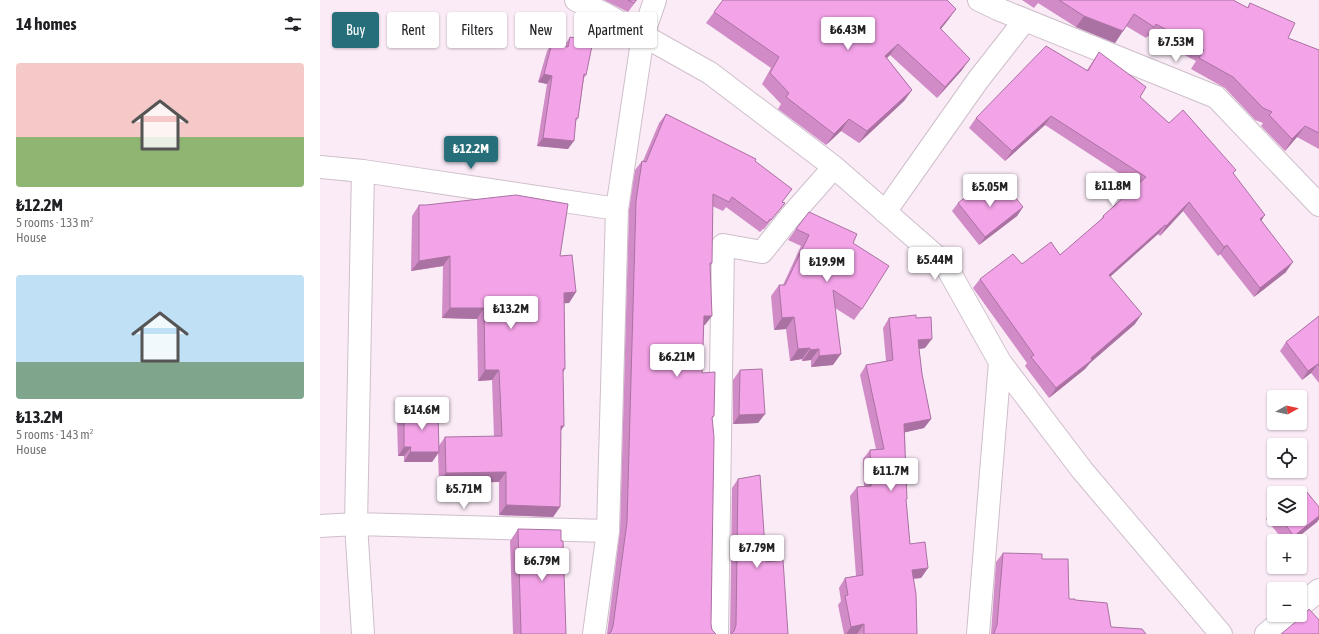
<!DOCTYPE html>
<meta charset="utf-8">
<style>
body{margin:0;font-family:"Asap Condensed",sans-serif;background:#f6f6f6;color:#202124;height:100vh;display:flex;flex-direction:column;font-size:15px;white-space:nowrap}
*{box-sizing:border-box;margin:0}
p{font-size:13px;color:#757577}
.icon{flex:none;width:22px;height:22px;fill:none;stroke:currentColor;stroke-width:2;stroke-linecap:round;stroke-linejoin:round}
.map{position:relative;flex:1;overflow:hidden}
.panel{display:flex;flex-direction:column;background:#fff;width:320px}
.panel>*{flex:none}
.banner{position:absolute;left:12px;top:12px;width:380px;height:36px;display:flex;gap:8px}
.needle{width:26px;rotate:82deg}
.buttons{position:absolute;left:947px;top:390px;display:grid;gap:8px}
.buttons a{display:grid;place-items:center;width:40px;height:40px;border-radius:4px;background:#fff;box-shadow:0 1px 3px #0004;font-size:20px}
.price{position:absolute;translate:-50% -34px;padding:0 9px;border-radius:4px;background:#fff;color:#222;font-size:13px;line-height:26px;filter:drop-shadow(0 1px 2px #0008)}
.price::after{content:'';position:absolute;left:50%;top:24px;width:12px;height:9px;margin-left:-6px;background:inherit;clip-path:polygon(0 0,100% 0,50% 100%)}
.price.current{background:#266f7a;color:#fff}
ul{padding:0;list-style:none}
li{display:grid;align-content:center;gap:8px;height:212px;padding:0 16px}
li span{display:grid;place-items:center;height:124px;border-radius:4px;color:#555}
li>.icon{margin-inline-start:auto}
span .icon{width:72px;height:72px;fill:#fffc;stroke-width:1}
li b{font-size:17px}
h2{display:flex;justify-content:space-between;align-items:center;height:48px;padding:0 16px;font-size:17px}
.tag{padding:0 14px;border-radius:4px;background:#fff;box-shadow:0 1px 3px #0004;font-size:14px;line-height:36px}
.tag.current{background:#266f7a;color:#fff}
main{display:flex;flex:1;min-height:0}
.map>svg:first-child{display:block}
</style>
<main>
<section class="panel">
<h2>14 homes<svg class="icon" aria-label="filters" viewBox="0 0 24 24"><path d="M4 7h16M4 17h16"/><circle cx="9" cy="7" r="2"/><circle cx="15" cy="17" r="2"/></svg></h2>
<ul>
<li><span style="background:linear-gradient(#f6c9c9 60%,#8fb573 0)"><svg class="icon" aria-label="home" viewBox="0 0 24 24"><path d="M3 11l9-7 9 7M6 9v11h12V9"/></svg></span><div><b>₺12.2M</b><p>5 rooms · 133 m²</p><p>House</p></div></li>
<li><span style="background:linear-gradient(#bfe0f5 70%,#7fa58c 0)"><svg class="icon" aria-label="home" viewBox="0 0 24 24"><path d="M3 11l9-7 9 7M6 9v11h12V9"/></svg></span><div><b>₺13.2M</b><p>5 rooms · 143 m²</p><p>House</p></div></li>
</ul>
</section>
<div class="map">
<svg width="999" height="634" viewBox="0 0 999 634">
<rect width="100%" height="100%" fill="#faebf7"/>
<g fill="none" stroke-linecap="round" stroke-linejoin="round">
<defs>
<path id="minor" d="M256 0 285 14 390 73 514 167 625 264 680 362 762 470 901 634
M659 0 678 9 896 97 999 205
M0 167 43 171 297 209
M565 212 658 80 705 20
M0 526 36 524 288 531
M980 606 999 590
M43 634 36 524 43 171
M274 634 288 531 297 209 323 35 335 0
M397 634 403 245 442 252 470 217 514 167
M658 634 680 362
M946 634 969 615"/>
</defs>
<use href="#minor" stroke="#cebfcb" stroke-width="24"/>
<use href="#minor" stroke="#fff" stroke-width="22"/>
</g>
<path fill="#d18cc7" d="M284 0H317L308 12Z
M403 0 636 9 628 20 621 29 642 70 617 98 570 55 567 58 592 90 584 101 539 143 521 131 506 145 458 109 461 104 442 84 451 68 386 23Z
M702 0H913L927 8 930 3 968 38 999 50V149L977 137 965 151 941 126 943 123 935 120 905 88 871 69 876 61 828 36 826 38 806 26 795 43 756 27 718 3 714 8Z
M250 37 266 75 264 78 258 118 256 121 248 149 217 146 227 84 218 82 227 51 232 43 244 46Z
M779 52 820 97 849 123 914 174 941 221 966 272 934 297 900 254 898 256 863 211 840 236 838 234 790 277 815 324 770 363 765 369 729 398 705 366 707 363 653 288 660 279 702 264 740 255 780 221 783 216 817 185 725 125 685 161 649 128 656 118 767 70Z
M346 114 435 161 463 202 465 203 444 229H443L440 232 406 207 403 211 392 206V263L390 266 385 325H384L382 373 394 416 392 419 391 624 392 630 396 634H287L300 531 309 210 315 170 322 161H323L339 123Z
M668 194 703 207 697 216 659 245 632 211 638 203Z
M99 205 240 256 256 292 249 303H244L245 369 243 373 241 431 240 507 233 517 179 515V482L119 483 118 453 112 462H84V456H78L77 421 84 411 118 447 125 437H174L172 380 158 381 157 319 122 318 123 266 91 271 92 216Z
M476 229 533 243 542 309 534 320 515 308 513 365 491 367V360L482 361V359L470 361 466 329 454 330 451 296 459 285H463L481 246 468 240Z
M999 316V383L991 373 982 380 960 351 966 342Z
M569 318H596L605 348 599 349 602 374 611 419 604 428 585 432 586 500 590 544 608 568 601 578 593 579 597 634H524L518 605 521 601 519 588 525 578 536 576 530 496 537 487 544 486 543 459 550 450 556 449 540 375 546 365 566 361 563 328Z
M420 370 445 414 438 423 413 424V380Z
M418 479 446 562 468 634H410L412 488Z
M999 507V519L997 522 973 541H964L946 519 954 508V519H980Z
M198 529 241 541 246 634H193L190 541Z
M683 553 722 559 749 599 755 600 791 627 826 634H671L676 562Z"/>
<path fill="#aa72a2" d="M636 9 628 20 612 40 620 28Z
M764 16 803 31 795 43 756 27Z
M578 44 570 55 557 67 565 56Z
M650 59 642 70 617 98 625 87Z
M224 74 232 76 227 84 218 82Z
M592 90 584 101 539 143 547 131Z
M731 116 725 125 685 161 692 151Z
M529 119 521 131 506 145 514 134Z
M985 126 977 137 965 151 972 139Z
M223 138 254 141 248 149 217 146Z
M869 202 863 211 840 236 846 226Z
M703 207 697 216 659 245 665 237Z
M945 215 939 224 940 219Z
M845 225 838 234 782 284 789 275Z
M907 245 900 254 898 256 904 247Z
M130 256 123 266 91 271 99 261Z
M973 262 966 272 934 297 940 288Z
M256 292 249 303 237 304 244 293Z
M130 308H164L157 319 122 318Z
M822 314 815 324 770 363 765 369 729 398 736 388Z
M384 316H392L385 325H378Z
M474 317 466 329 454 330 462 318Z
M612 339 605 348 592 350 598 340Z
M490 348 482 359 470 361 478 349Z
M499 349 491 360 482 361 490 350Z
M521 354 513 365 491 367 499 356Z
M998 364 991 373 982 380 988 371Z
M165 370H179L172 380 158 381Z
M445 414 438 423 413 424 419 415Z
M611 419 604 428 578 434 584 424Z
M241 426H244L237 436Z
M84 447H91L84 456H78Z
M90 452H119L112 462H84Z
M186 472 179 482 119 483 126 473Z
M186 505 240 507 233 517 179 515Z
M999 516V519L997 522 973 541H971L974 536Z
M608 568 601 578 585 579 592 570Z
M544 624 537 634H526L531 627Z"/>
<path fill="#f3a3e7" stroke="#aa72a2" d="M308 0H316L314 3Z
M403 0H627L636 9 620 28 650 59 625 87 578 44 565 56 592 90 547 131 529 119 514 134 466 97 469 93 450 73 459 57 394 12Z
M739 0H913L928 8 930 3 975 23 968 38 999 50V133L985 126 972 139 949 115 952 112 943 108 913 77 879 58 884 50 836 24 834 27 814 14 803 31 764 16Z
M250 37 273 41 266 75 264 74 258 118H256L254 141 223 138 232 76 224 74 232 43 248 47Z
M726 46 768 71 779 52 826 87 820 97 849 123 863 110 916 170 913 173 945 215 940 219 973 262 940 288 907 245 904 247 869 202 846 226 845 225 789 275 822 314 771 358 772 360 736 388 711 357 714 355 660 279 693 254 702 264 731 242 740 255 784 217 783 216 826 177 731 116 692 151 656 118Z
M346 114 436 159 435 161 472 189 462 202 465 203 451 220 450 219 447 223 412 197 409 202 393 194 392 263H390L392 316H384L382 373 395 372 394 416 392 417 394 437 391 624 392 630 396 634H288L291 632 293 626 307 522 316 201 322 161 326 162Z
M683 182 703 207 665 237 638 203 661 185 668 194Z
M196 195 248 204 240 256 252 255 256 292 244 293 245 369H243L244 426H241L240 507 186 505V472L126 473 125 437 182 436 179 370H165L164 308H130V256L99 261V205H106Z
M489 212 537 234 533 243 569 266 542 309 513 290 521 354 499 356V349L490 350V348L478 349 474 317 462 318 459 285H465L489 235 476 229Z
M596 315V318L611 317 612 339 598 340 602 374 611 419 584 424 587 499H586L590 544 605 542 608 568 592 570 596 594 597 634H544V624L531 627 525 596 528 595 525 578 543 575 537 487 551 486 550 450 564 449 546 365 573 360 569 318Z
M999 316V366L998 364 988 371 966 342Z
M442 369 445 414 419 415 420 370Z
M84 411H118L119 452H90L91 447H84Z
M440 475 446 562 463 560 468 634H411L414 631 416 625 418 479Z
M982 486 999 507V516L974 536 961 519H980V493H973Z
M198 529 241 530V541H243L246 634H201Z
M683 553 722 554V559H748L749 599H755V600L787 603 791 627 822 629 826 634H674V633L677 625Z
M989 609 999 620V634H961L984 615Z"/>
</svg>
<div class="buttons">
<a><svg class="needle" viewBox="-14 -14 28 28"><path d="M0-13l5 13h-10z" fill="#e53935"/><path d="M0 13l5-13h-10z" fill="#757577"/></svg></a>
<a><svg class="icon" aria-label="locate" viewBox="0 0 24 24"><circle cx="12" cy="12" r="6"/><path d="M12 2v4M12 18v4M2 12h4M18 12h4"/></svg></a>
<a><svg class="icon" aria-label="layers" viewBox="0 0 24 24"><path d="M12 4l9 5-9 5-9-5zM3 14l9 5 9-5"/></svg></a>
<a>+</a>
<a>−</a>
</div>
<b class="price" style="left:528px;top:51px">₺6.43M</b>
<b class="price" style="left:856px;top:63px">₺7.53M</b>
<b class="price current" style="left:151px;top:170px">₺12.2M</b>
<b class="price" style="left:793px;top:207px">₺11.8M</b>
<b class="price" style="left:670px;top:208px">₺5.05M</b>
<b class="price" style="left:615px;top:281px">₺5.44M</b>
<b class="price" style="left:507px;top:283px">₺19.9M</b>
<b class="price" style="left:191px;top:330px">₺13.2M</b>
<b class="price" style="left:357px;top:378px">₺6.21M</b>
<b class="price" style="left:102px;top:431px">₺14.6M</b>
<b class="price" style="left:571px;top:492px">₺11.7M</b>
<b class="price" style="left:144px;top:510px">₺5.71M</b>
<b class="price" style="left:437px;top:569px">₺7.79M</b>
<b class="price" style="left:222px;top:582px">₺6.79M</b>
<div class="banner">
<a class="tag current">Buy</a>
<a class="tag">Rent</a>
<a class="tag">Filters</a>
<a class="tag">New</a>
<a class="tag">Apartment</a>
</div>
</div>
</main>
